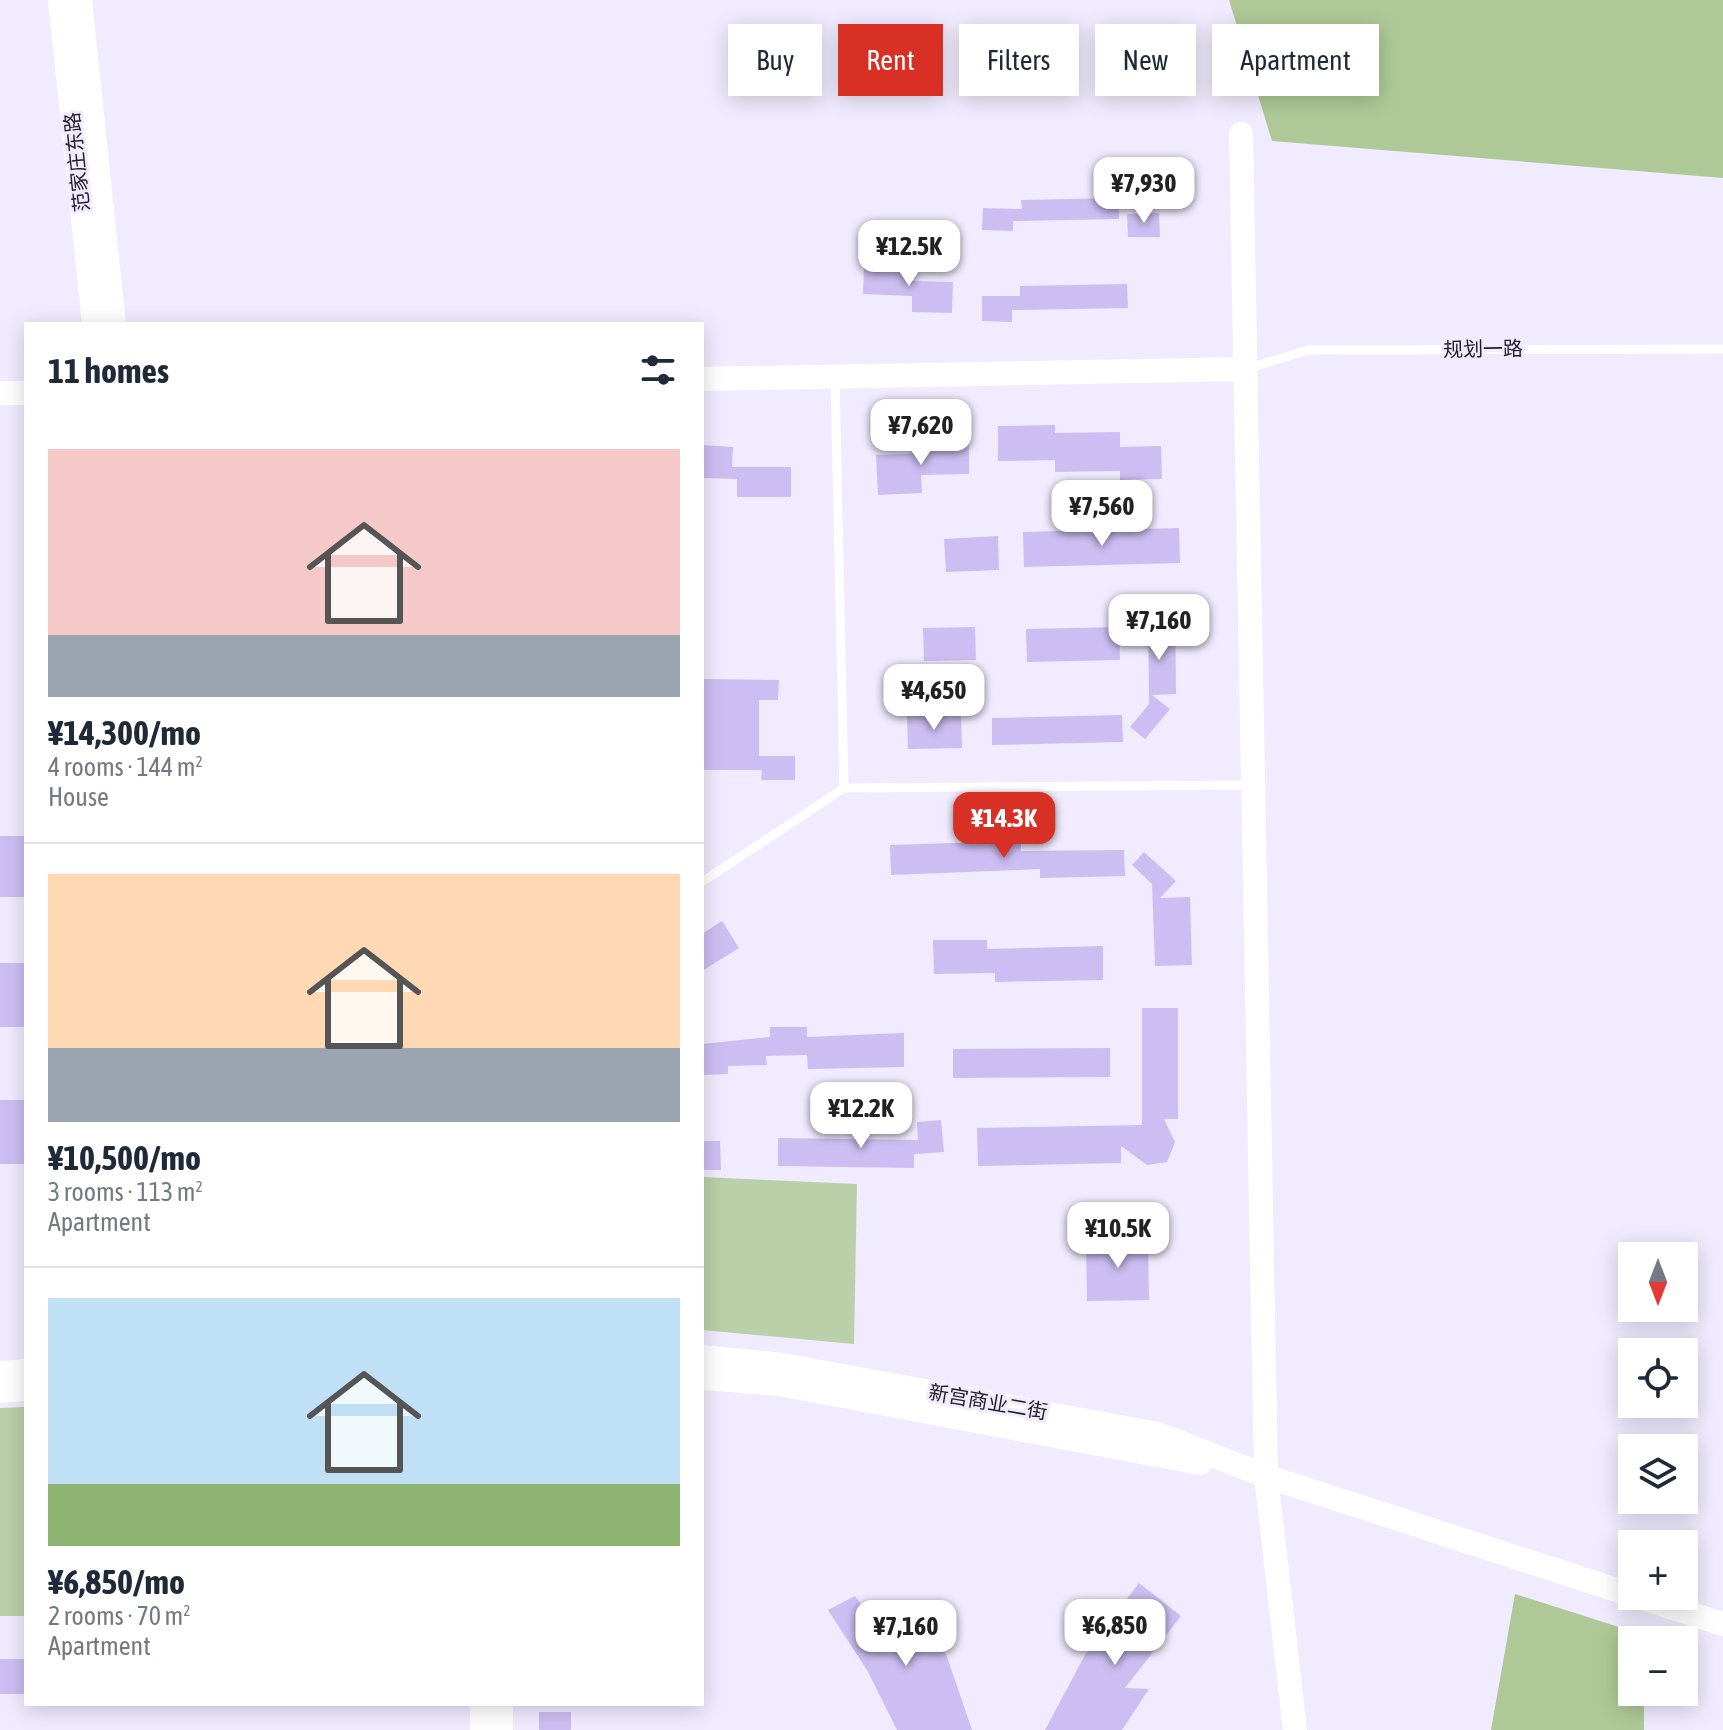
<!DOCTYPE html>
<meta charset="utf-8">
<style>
body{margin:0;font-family:"Asap Condensed","Noto Sans SC",sans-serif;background:#f2f2f3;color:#1f2937;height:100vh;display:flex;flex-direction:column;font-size:30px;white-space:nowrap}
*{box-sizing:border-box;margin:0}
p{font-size:26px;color:#747a83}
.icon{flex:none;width:44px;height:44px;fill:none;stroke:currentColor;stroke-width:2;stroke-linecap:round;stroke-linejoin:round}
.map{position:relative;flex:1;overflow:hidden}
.panel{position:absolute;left:24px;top:322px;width:680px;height:1384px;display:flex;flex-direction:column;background:#fff;border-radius:0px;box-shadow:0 4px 20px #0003}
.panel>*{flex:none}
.top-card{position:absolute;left:728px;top:24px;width:760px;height:72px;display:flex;gap:16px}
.needle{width:52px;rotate:180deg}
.tools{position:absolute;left:1618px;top:1242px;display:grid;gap:16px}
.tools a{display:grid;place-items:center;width:80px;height:80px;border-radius:0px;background:#fff;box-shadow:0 4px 20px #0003;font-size:40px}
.price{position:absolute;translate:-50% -68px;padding:0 18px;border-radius:16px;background:#fff;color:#222;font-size:26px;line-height:52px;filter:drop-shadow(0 2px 4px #0008)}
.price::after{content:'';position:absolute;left:50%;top:48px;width:24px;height:18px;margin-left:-12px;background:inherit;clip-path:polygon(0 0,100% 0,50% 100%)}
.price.on{background:#d93025;color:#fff}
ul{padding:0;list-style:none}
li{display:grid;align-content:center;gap:16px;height:424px;padding:0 24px}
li+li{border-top:2px solid #e0e1e3}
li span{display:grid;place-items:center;height:248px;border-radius:0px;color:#555}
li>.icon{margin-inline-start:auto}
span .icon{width:144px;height:144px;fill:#fffc;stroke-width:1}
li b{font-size:34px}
h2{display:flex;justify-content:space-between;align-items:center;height:96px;padding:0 24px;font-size:34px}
.tag{padding:0 28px;border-radius:0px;background:#fff;box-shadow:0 4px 20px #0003;font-size:28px;line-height:72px}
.tag.on{background:#d93025;color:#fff}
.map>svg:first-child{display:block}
</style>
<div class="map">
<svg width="1723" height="1730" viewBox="0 0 1723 1730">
<rect width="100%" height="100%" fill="#f0ebfe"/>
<path fill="#bad0a8" d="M702 1177 857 1184 854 1344 702 1330Z
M26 1407V1616H0V1408Z"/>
<path fill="#aec997" d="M1229 0H1723V178L1272 141Z
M1515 1594 1644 1635V1640H1632V1692H1644V1730H1491Z"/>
<path fill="#ccbef2" d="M1119 198V219L1013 221V231L982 230 983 208 1022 209 1021 200Z
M1159 213 1160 237H1128L1127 214Z
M864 265 913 267V281L953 282 952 313 912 312V296L863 294Z
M1127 284 1128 308 1012 310V322L982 321V296H1020V286Z
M1055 425V433L1120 432V447L1161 446 1162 479 1120 480V471L1055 472V460L998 461V426Z
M969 440V474L921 475 922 493 878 495 876 455 929 453 928 441Z
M702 445 733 447 732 467H791V497H737V479L702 478Z
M1179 528 1180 563 1024 567 1023 532Z
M998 536 999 570 946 572 944 539Z
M1175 596 1176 694 1152 695 1170 709 1145 739 1130 727 1149 704 1148 597Z
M975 627 976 660 924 661 923 628Z
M1119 627 1120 660 1027 662 1026 629Z
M702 679 779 680 778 700H759V756H795V780H761L762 770H702Z
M961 715 962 748 908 749 907 716Z
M1122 715 1123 742 992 745V718Z
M0 836H26V897H0Z
M1021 841V851L1124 850 1125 876 1040 878V869L891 875 890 845Z
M1144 852 1176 881 1160 898 1190 897 1192 965 1155 966 1152 884 1132 865Z
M722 921 739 948 702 971V934Z
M933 940H987V949L1103 946V980L995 982V973L934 974Z
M0 963H26V1027H0Z
M1142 1008H1178V1119H1164L1175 1142 1167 1162 1147 1165 1121 1146V1163L978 1166 977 1128 1142 1125Z
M770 1027H807V1037L904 1033V1067L808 1069 807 1055 766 1056 767 1065 728 1066V1074L702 1075V1044L770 1037Z
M1110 1048V1077L953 1078V1049Z
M0 1100H26V1164H0Z
M941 1120 944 1152 914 1154V1168L778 1166V1138L918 1140 917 1122Z
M702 1141H720L721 1170H702Z
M1148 1239 1149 1300 1087 1301 1086 1240Z
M1139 1583 1181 1616 1125 1688 1149 1689 1122 1730H1045L1085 1655Z
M855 1596 877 1627 920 1604 947 1657 972 1730H897L867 1670 828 1610Z
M0 1659H26V1694H0Z
M539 1712H571V1730H539Z"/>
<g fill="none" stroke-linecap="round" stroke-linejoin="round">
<path stroke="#fff" stroke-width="9" d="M1246 369 1308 350 1723 349
M844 788 1253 785
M702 882 844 788 835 378"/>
<path stroke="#fff" stroke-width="24" d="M60 0 94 324
M80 0 114 324
M1241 134 1266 1476 1295 1730
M702 379 1245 369
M0 393H26
M702 1357 783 1365 1158 1434 1266 1476 1632 1595
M0 1373 26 1371
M702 1378 779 1384 1200 1463
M0 1391 26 1389
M1636 1596 1723 1624
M482 1704V1730
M501 1704V1730"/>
</g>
<g text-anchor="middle" stroke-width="6" stroke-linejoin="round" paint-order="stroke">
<g font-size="20" fill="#222127" stroke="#f0ebfe">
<text transform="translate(77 162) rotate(-96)" y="7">范家庄东路</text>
<text transform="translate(1483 349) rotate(-1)" y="7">规划一路</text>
<text transform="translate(988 1402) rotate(10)" y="7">新宫商业二街</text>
</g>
</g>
</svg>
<div class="tools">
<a><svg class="needle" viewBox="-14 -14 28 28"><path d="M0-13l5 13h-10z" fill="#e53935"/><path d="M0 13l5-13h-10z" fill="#747a83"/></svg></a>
<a><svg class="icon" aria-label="locate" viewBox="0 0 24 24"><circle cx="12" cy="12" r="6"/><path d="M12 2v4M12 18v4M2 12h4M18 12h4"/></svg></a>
<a><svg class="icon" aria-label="layers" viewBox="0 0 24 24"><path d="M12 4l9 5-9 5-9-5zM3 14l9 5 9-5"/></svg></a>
<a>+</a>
<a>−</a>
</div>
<b class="price" style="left:1144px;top:225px">¥7,930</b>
<b class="price" style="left:909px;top:288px">¥12.5K</b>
<b class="price" style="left:921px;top:467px">¥7,620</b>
<b class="price" style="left:1102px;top:548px">¥7,560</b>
<b class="price" style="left:1159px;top:662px">¥7,160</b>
<b class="price" style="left:934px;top:732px">¥4,650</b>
<b class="price on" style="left:1004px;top:860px">¥14.3K</b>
<b class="price" style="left:861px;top:1150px">¥12.2K</b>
<b class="price" style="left:1118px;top:1270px">¥10.5K</b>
<b class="price" style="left:1115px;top:1667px">¥6,850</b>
<b class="price" style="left:906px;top:1668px">¥7,160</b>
<div class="top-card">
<a class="tag">Buy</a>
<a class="tag on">Rent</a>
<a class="tag">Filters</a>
<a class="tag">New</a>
<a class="tag">Apartment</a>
</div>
<section class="panel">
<h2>11 homes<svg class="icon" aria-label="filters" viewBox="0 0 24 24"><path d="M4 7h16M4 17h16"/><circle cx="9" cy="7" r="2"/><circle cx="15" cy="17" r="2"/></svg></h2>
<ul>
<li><span style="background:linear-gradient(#f6c9c9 75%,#9aa5b1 0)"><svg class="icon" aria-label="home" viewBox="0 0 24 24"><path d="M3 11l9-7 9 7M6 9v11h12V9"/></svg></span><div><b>¥14,300/mo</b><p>4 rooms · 144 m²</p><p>House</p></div></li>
<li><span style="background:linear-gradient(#ffd9b3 70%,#9aa5b1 0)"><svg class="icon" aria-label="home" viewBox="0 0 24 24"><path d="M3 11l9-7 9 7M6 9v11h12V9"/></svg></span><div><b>¥10,500/mo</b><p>3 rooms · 113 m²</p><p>Apartment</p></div></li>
<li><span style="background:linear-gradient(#bfe0f5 75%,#8fb573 0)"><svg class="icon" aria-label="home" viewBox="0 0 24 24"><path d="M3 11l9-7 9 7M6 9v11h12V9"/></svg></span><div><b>¥6,850/mo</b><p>2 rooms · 70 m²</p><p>Apartment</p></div></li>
</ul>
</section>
</div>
